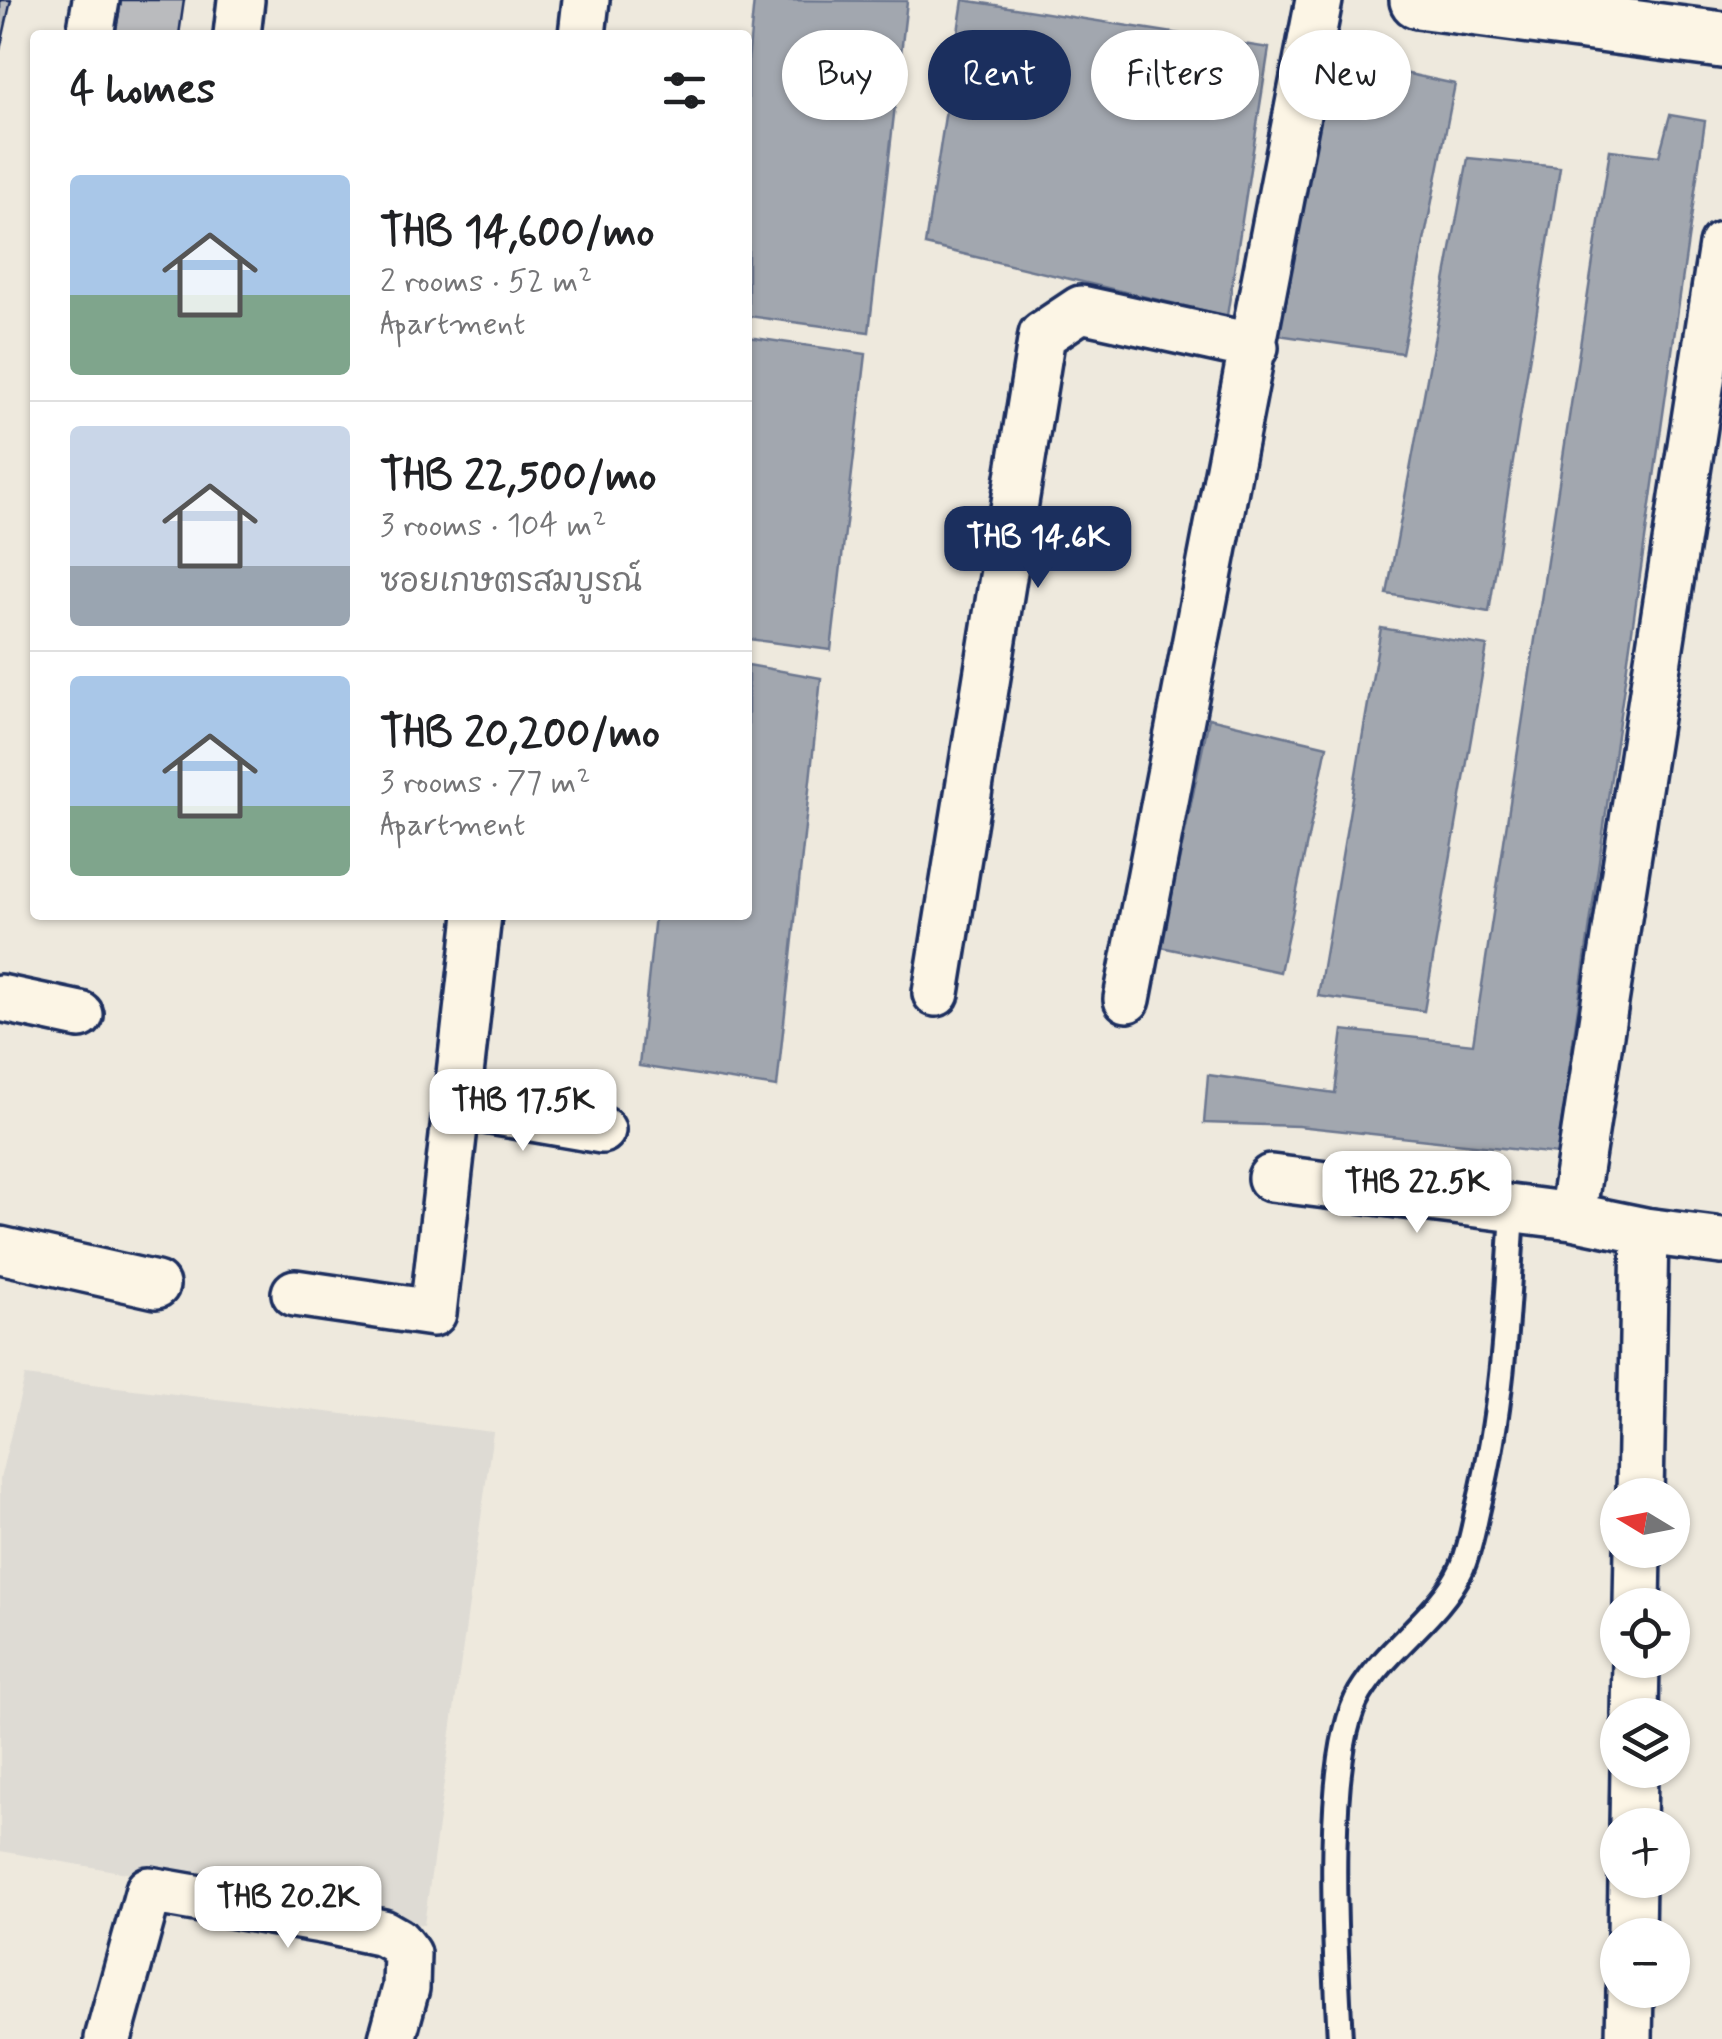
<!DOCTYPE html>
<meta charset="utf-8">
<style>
body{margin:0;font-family:Mynerve,"Playpen Sans Thai",sans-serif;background:#f2f2f2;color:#202124;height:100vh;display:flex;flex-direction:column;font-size:38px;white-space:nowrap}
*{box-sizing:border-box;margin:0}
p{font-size:32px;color:#757577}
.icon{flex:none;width:55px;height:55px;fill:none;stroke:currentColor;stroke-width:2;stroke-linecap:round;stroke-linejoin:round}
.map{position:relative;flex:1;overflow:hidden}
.side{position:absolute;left:30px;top:30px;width:722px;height:890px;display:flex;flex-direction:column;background:#fff;border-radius:10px;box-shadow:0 2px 8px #0004}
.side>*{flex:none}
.banner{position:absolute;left:782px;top:30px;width:788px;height:90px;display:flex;gap:20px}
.needle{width:65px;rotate:280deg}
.fabs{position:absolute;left:1600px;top:1478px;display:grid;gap:20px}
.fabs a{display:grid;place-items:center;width:90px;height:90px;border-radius:50%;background:#fff;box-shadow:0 2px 8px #0004;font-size:50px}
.price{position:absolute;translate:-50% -85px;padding:0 22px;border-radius:20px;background:#fff;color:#222;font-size:32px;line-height:65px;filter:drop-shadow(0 2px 5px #0008)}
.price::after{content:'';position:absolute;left:50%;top:60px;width:30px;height:22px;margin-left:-15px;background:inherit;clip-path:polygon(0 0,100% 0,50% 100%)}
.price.current{background:#1b2f5e;color:#fff}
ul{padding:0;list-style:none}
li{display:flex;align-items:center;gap:30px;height:250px;padding:0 40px}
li+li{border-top:2px solid #e0e0e0}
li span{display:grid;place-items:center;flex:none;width:280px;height:200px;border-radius:10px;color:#555}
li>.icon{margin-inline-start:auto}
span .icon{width:120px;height:120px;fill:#fffc;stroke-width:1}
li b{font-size:42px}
h2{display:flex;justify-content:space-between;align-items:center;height:120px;padding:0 40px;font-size:42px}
.tag{padding:0 35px;border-radius:45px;background:#fff;box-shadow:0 2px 8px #0004;font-size:35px;line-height:90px}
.tag.current{background:#1b2f5e;color:#fff}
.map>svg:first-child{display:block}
</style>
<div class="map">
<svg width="1722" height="2039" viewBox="0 0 1722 2039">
<rect width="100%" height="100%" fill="#eee9dd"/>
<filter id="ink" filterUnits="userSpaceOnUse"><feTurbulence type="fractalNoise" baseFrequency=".01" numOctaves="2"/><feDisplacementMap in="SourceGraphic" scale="20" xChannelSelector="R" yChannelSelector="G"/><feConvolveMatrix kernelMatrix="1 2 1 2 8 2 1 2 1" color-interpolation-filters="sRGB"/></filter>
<g filter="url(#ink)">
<path fill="#dedbd4" d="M25 1376 493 1432 424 1925 0 1851V1479Z"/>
<path fill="#a2a7af" stroke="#6c778f" stroke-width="2.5" d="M754 0 907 1 869 332 748 316V62Z
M963 0 1269 48 1227 316 925 245Z
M1325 56 1455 84 1402 353 1271 334Z
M1670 115 1705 121 1557 1154 1298 1126 1204 1123 1208 1075 1335 1093 1343 1030 1473 1044 1610 150 1659 156Z
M1468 158 1560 167 1489 612 1387 594Z
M748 337 866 354 831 650 748 639Z
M1381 628 1487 646 1424 1011 1318 996Z
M748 665 821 678 777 1087 639 1066 655 915H748Z
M1209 718 1327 746 1280 972 1161 947Z"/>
<path fill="#babbbe" stroke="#1b2f5e" stroke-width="2.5" d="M0 0H11L0 50Z
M121 0H184L179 35H115Z"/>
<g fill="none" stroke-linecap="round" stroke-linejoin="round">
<defs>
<path id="lane" d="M1340 2039C1336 1962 1322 1755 1360 1693 1388 1647 1439 1616 1461 1570 1470 1551 1474 1525 1479 1504 1503 1408 1507 1310 1513 1211"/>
<path id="street" d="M90 35 96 0
M237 35 241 0
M582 35 586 0
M936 993 1042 335 1081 309 1255 347
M0 998 80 1015
M1127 999 1319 0
M456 1105 602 1130
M1271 1178 1572 1216 1645 1231 1722 1241
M1572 1216 1722 245
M0 1250 156 1285
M295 1293 433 1313 478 915
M1640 1495 1645 1231
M1637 1605 1638 1550
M1635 1715 1636 1660
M1633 1825 1634 1770
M1631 1935 1632 1880
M108 2039 149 1890 327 1921 383 1933 397 1941 407 1954 406 1988 392 2039
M1629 2039 1630 1990"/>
<path id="secondary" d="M1418 0 1722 40"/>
</defs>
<use href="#lane" stroke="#1b2f5e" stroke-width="30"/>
<use href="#street" stroke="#1b2f5e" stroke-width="52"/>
<use href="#secondary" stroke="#1b2f5e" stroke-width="62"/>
<use href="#lane" stroke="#fcf5e5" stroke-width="22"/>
<use href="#street" stroke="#fcf5e5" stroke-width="45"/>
<use href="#secondary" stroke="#fcf5e5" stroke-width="55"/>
</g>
</g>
</svg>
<div class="fabs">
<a><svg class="needle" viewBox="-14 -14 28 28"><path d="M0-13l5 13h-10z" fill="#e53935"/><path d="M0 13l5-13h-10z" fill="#757577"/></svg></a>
<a><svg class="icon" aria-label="locate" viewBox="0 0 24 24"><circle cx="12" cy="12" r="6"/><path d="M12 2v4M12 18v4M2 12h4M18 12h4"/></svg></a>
<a><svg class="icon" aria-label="layers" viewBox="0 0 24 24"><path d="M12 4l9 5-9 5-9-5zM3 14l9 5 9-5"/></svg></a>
<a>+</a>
<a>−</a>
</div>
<b class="price current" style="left:1038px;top:591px">THB 14.6K</b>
<b class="price" style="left:523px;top:1154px">THB 17.5K</b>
<b class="price" style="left:1417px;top:1236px">THB 22.5K</b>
<b class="price" style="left:288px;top:1951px">THB 20.2K</b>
<div class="banner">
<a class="tag">Buy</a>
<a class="tag current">Rent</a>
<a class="tag">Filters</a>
<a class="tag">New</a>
</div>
<section class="side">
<h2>4 homes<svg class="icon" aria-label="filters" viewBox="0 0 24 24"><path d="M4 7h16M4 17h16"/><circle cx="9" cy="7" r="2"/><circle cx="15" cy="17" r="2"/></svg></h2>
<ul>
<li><span style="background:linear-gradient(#a9c7e8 60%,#7fa58c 0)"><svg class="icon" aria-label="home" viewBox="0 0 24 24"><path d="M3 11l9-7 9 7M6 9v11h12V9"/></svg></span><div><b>THB 14,600/mo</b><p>2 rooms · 52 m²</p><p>Apartment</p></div></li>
<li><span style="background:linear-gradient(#c9d6e8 70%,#9aa5b1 0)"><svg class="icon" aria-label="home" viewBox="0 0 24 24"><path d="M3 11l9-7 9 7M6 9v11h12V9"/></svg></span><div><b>THB 22,500/mo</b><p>3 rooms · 104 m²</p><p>ซอยเกษตรสมบูรณ์</p></div></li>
<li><span style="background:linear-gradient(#a9c7e8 65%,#7fa58c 0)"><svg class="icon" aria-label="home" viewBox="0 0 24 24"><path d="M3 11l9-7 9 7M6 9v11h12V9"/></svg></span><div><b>THB 20,200/mo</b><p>3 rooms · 77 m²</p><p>Apartment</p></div></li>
</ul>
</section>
</div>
